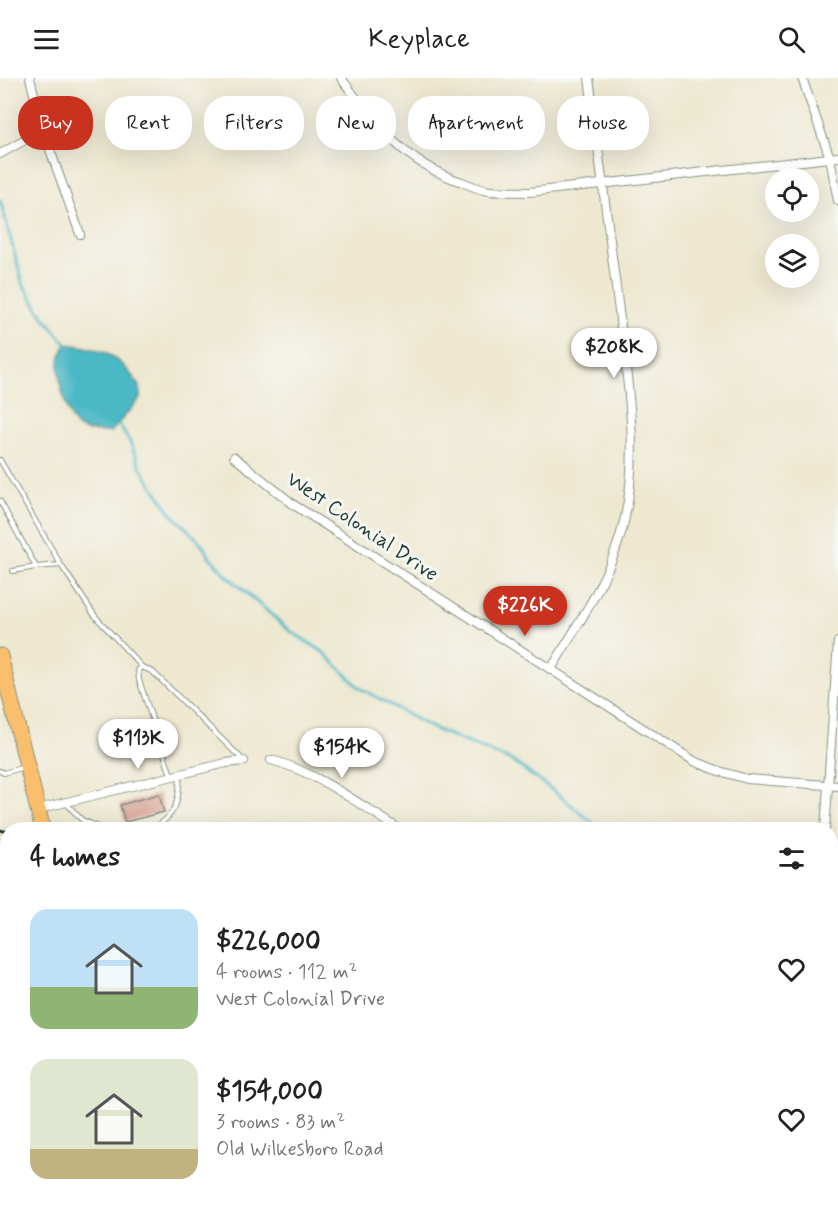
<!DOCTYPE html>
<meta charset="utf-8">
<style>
body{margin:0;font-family:Mynerve,sans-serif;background:#f2f2f2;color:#222;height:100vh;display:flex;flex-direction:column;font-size:22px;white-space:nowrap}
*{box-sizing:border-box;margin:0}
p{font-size:20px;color:#767676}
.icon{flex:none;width:33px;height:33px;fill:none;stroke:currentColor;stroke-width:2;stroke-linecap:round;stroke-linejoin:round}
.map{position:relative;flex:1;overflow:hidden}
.panel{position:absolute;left:0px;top:744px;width:838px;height:384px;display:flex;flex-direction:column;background:#fff;border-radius:24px 24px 0 0;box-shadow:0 6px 24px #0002}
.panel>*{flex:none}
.hud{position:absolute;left:18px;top:18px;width:802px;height:54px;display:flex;gap:12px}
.fabs{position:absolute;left:765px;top:90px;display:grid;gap:12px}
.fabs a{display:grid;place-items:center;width:54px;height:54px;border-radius:50%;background:#fff;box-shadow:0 6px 24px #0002;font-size:30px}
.price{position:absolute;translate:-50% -51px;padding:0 14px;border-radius:21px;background:#fff;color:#222;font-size:20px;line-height:39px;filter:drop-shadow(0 2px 3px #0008)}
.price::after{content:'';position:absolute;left:50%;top:36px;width:18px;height:14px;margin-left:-9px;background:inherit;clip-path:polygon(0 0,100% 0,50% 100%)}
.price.active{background:#c8321e;color:#fff}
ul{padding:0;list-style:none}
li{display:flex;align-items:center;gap:18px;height:150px;padding:0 30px}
li span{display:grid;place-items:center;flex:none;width:168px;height:120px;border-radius:18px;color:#555}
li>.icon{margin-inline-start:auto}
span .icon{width:72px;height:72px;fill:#fffc;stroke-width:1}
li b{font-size:26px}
h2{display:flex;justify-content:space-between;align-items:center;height:72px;padding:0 30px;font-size:26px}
.tag{padding:0 21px;border-radius:24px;background:#fff;box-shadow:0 6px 24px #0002;font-size:21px;line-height:54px}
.tag.active{background:#c8321e;color:#fff}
header{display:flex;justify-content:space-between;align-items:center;height:78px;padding:0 30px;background:#fff;font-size:27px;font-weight:600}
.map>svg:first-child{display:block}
</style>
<header><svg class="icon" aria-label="menu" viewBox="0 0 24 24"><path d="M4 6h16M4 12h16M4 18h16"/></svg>Keyplace<svg class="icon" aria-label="search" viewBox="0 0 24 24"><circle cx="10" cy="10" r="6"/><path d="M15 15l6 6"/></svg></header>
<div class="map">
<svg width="838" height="1128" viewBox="0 0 838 1128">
<rect width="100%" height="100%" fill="#f6f6f2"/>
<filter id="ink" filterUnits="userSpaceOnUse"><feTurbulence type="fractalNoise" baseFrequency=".0167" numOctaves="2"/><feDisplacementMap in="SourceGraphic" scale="12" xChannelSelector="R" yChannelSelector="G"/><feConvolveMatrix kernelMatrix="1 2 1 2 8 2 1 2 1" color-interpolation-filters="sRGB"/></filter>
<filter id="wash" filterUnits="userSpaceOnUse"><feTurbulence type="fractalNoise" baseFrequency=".008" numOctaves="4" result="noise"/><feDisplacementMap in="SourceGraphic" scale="24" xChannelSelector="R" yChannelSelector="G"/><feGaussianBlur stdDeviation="1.35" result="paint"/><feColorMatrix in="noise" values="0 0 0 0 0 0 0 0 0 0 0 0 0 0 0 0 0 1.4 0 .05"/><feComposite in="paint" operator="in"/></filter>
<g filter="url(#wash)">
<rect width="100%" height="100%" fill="#eee8d0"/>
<path fill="#d2bec3" d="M0 983 8 995 7 1106 0 1110Z
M32 1120 147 1121 150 1128H12Z"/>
<path fill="#4bb8c6" stroke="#357a7d" stroke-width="1.5" d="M66 266C96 270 114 273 133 299 138 306 141 311 140 320L111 354C102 353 87 355 79 350 67 343 57 297 59 284 60 278 64 271 66 266Z"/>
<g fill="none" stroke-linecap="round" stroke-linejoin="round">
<path stroke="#4bb8c6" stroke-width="3" d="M0 122 23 206 43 238 68 268
M117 344 130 364 142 392 171 435 202 466 209 478 228 499 290 553 322 573 360 610 432 650 512 683 559 717 601 752
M831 895 838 894"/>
</g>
<g id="blocks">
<path fill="#d29484" d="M159 716 164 734 125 744 120 727Z
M81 1120H87L89 1128H63L62 1126Z
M668 1120H717L720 1128H670Z
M740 1120H778V1123L787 1120 837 1122 819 1128H743Z"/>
</g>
</g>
<g filter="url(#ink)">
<use href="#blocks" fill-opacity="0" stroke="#869282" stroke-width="1.5"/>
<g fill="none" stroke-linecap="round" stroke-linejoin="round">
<defs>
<path id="lane" d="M0 382 61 487 95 538 142 589
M0 423 36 489 61 487
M13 493 36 489
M0 693 4 695 24 689
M171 697 139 602 138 592 142 589 153 594 243 682
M66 725 82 742 106 752
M151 752C177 737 179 724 180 696"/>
<path id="street" d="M30 0 43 52 80 156
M341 0C376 47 404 85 462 104 469 107 476 110 484 112 498 115 515 113 530 114L838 79
M802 0 830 80 838 123
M0 76 43 52
M234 379 294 427 694 683 719 693 747 701 838 708
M551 591C577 548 605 507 620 459 643 382 627 303 618 225 609 150 599 75 589 0
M271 682C315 693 362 728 401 752
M38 731 226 685 244 683
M825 752 838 564
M831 1005 838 1009"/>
<path id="highway" d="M0 578 43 752
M183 1120 187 1128"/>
</defs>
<use href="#lane" stroke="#869282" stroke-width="6"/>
<use href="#street" stroke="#869282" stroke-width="10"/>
<use href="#highway" stroke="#869282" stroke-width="17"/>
<use href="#lane" stroke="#fff" stroke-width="4"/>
<use href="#street" stroke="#fff" stroke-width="8"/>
<use href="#highway" stroke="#f9bf6c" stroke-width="15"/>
<path stroke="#1f3d34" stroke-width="3" stroke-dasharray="9 4.5" stroke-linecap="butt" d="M0 752 8 754
M831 1030 838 1032"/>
</g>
</g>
<g text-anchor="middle" stroke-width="6" stroke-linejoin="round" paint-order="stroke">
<g font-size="21" fill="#1f3d34" stroke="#f6f6f2">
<text transform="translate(363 448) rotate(34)" y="7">West Colonial Drive</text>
</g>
</g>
</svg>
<div class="fabs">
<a><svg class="icon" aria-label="locate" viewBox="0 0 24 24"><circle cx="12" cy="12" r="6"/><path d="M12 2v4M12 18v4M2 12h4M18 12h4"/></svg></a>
<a><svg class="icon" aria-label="layers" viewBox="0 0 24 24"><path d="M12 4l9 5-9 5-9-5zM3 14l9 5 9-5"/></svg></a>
</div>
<b class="price" style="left:614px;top:301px">$208K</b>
<b class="price active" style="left:525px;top:559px">$226K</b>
<b class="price" style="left:138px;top:692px">$113K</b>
<b class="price" style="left:342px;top:701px">$154K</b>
<div class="hud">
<a class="tag active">Buy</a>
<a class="tag">Rent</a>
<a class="tag">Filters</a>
<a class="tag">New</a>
<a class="tag">Apartment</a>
<a class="tag">House</a>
</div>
<section class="panel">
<h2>4 homes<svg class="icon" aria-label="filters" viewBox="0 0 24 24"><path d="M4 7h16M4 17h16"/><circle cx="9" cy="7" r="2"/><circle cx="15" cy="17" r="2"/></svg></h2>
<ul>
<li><span style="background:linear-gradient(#bfe0f5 65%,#8fb573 0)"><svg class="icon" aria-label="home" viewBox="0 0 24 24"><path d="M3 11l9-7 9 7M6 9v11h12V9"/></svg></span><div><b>$226,000</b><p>4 rooms · 112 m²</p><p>West Colonial Drive</p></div><svg class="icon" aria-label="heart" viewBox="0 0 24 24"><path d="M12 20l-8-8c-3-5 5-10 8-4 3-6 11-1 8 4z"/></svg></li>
<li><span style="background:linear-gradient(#dfe7d0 75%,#c2b280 0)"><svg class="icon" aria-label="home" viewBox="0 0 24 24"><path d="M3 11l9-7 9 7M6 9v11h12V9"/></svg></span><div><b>$154,000</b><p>3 rooms · 83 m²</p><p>Old Wilkesboro Road</p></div><svg class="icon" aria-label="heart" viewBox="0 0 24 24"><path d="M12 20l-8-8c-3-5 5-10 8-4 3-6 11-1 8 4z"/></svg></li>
</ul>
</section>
</div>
